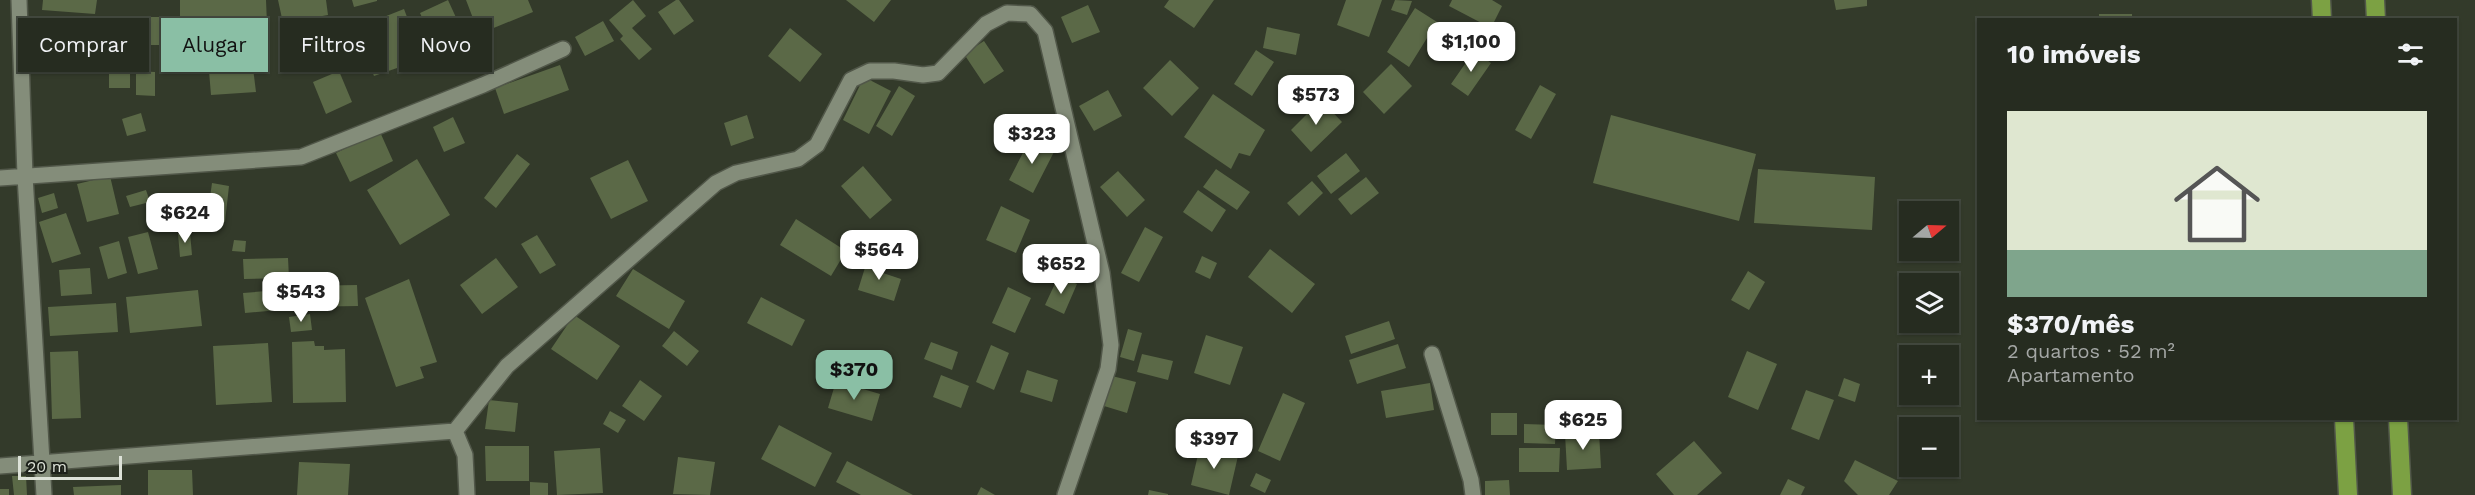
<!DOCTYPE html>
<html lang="pt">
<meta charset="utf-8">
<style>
body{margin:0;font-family:"Work Sans",sans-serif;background:#2e3429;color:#f1f3f6;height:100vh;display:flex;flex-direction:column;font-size:22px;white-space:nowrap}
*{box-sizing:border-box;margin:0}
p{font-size:20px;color:#a4a7a5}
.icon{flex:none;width:33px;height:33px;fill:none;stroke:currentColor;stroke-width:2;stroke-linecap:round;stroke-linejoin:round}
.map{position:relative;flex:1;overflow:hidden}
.sheet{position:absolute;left:1977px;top:18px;width:480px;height:402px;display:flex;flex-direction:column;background:#262c20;border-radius:0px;box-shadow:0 2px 4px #0004,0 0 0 2px #42483e}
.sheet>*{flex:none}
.top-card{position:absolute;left:18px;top:18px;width:570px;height:54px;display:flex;gap:12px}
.needle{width:39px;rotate:71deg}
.tools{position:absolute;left:1899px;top:201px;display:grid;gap:12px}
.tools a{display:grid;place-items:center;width:60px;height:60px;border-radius:0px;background:#262c20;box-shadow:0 2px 4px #0004,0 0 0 2px #42483e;font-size:30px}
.scale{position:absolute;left:18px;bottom:15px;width:104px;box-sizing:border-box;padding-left:6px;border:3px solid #dde2d8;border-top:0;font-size:16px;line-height:21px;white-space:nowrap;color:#dde2d8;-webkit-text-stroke:4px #1c2019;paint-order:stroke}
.price{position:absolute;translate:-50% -51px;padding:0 14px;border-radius:12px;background:#fff;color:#222;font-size:20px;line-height:39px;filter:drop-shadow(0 2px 3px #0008)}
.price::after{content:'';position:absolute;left:50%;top:36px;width:18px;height:14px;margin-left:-9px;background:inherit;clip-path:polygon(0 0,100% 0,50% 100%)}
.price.on{background:#8abfa5;color:#111}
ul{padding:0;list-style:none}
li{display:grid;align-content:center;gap:12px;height:318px;padding:0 30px}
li+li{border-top:2px solid #42483e}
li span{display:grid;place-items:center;height:186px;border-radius:0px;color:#555}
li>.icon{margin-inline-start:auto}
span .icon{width:108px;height:108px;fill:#fffc;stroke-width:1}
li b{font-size:26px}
h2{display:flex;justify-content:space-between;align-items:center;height:72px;padding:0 30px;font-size:26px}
.chip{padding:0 21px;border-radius:0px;background:#262c20;box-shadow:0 2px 4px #0004,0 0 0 2px #42483e;font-size:21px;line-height:54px}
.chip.on{background:#8abfa5;color:#111}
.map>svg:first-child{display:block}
</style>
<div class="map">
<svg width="2475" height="495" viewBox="0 0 2475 495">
<rect width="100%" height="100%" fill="#333a2a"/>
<path fill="#5b6947" d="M43 0H97L95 14 42 10Z
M180 0H266L267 24 180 26Z
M278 0H326L328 15 283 23Z
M352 0H377V1L354 7Z
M448 0 469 46 441 59 420 13Z
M466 0H528L533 12 479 34Z
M633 0 646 16 632 28 652 49 639 60 620 39 623 36 609 20Z
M676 0H679L694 21 674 35 658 12Z
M846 0H891L874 22Z
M1169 0H1214L1194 28 1164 7Z
M1346 0H1382L1369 37 1337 25Z
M1395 0 1412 1 1407 15 1391 10Z
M1452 0H1492L1502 6 1491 28 1449 6Z
M1834 0H1867V6L1836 10Z
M1088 5 1100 32 1072 43 1061 17Z
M1415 8 1437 22 1409 67 1387 52Z
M404 9 423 59 374 76 356 28Z
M2099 14H2132V20H2099Z
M106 17H177V45H107Z
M603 21 614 41 585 56 575 37Z
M51 24H98L97 63 50 62Z
M1267 27 1300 34 1296 55 1263 48Z
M790 28 822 54 800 82 768 56Z
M984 41 1004 71 984 84 964 54Z
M256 46 257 62 233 64 232 48Z
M109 50H130V88H109Z
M1256 50 1274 62 1252 96 1234 84Z
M1474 51 1491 63 1468 96 1451 84Z
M1170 60 1199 88 1172 116 1143 88Z
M1391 64 1412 86 1384 114 1363 92Z
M560 65 569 90 504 114 495 88Z
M253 68 256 92 211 95 209 71Z
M136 71 155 72V96L136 95Z
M339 71 352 102 326 114 313 82Z
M864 77 891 91 869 134 843 120Z
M1540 85 1556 94 1531 139 1515 130Z
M899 86 915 96 892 136 876 126Z
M1108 90 1122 116 1094 131 1079 106Z
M1213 94 1265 130 1250 156 1239 153 1231 169 1184 137Z
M1321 100 1342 122 1311 152 1291 130Z
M141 113 146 131 127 136 122 119Z
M747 115 754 138 731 146 724 123Z
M1611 115 1756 154 1739 221 1593 183Z
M453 117 465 143 444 152 433 127Z
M380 132 393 161 350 182 336 153Z
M1031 137 1055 150 1033 193 1009 180Z
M1346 153 1360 171 1331 194 1317 176Z
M517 154 530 164 496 208 484 198Z
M417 159 450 215 400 245 367 190Z
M628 160 648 201 611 219 590 178Z
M863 166 892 200 870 219 841 186Z
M1216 169 1250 192 1237 210 1203 187Z
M1758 169 1875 177 1872 230 1754 223Z
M1118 171 1145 200 1127 217 1100 187Z
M110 176 119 214 87 222 77 184Z
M1366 177 1379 193 1351 215 1338 199Z
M1312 181 1323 193 1299 216 1287 203Z
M212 183 229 186 225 222 207 219Z
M146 190 150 202 130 207 126 196Z
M1198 190 1226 210 1212 232 1183 212Z
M54 193 58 208 42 213 38 198Z
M1001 206 1030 220 1016 253 986 240Z
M66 213 81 254 52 263 39 222Z
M796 219 846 251 831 276 780 245Z
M1145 227 1163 237 1139 282 1121 273Z
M148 232 158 269 138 274 128 237Z
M190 232 192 255 180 257 178 234Z
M537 235 556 265 540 274 521 244Z
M234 240 246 241 245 252 232 251Z
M119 241 127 273 108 279 99 247Z
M1270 249 1315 284 1292 313 1248 277Z
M1202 256 1217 263 1210 279 1195 272Z
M288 258 289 278 244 279 243 259Z
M496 258 518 287 482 314 460 285Z
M868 258 883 263 880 272 901 279 894 301 858 290Z
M90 268 92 294 61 296 59 270Z
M633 269 685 301 669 329 616 296Z
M1748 271 1765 282 1749 310 1731 300Z
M1059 275 1077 284 1064 314 1045 305Z
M409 279 437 362 420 367 424 378 396 387 365 298Z
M357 285 358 306 300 307V286Z
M1008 287 1031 298 1015 333 992 323Z
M198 290 202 326 130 333 126 297Z
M278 290 279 310 245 313 243 293Z
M761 297 805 320 792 346 747 323Z
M116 303 118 332 50 336 48 307Z
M310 314 312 330 291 332 289 317Z
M574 315 620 346 597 380 551 349Z
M1389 321 1395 339 1351 354 1345 336Z
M1128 329 1142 333 1134 361 1120 357Z
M674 331 699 351 687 366 662 346Z
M1206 335 1243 347 1230 385 1194 373Z
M314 341 315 346H324V350L345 349 346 402 293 403 292 342Z
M931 342 958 352 952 370 924 359Z
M268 343 272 402 216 405 213 346Z
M1398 344 1406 368 1357 384 1349 360Z
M991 345 1009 353 994 390 976 382Z
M78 351 81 418 52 419 50 352Z
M1747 351 1777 364 1758 410 1728 397Z
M1142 354 1173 361 1168 380 1137 372Z
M1027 370 1058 380 1052 402 1020 392Z
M941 375 969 386 961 408 933 397Z
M1112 376 1136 382 1127 413 1104 406Z
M1844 378 1860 384 1855 402 1838 396Z
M640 380 662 396 644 421 622 406Z
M836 381 880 394 872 421 828 408Z
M1430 383 1434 410 1386 418 1381 391Z
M1806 390 1834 400 1819 440 1791 429Z
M1283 393 1305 403 1280 461 1258 451Z
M489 400 518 403 515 432 485 429Z
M610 411 626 420 618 433 603 424Z
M1491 413H1517V435H1491Z
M1524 424 1556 425 1555 444 1524 443Z
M779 425 832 453 815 487 761 459Z
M1599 432 1601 468 1567 470 1565 434Z
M1694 441 1722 473 1697 495H1674L1656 474Z
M485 446H529V481H486Z
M1200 446 1238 456 1229 495 1191 485Z
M600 448 603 493 557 495 554 451Z
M1519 448H1560L1559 472H1519Z
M678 457 715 462 710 495 673 494Z
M1855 460 1898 481 1889 495H1858L1844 481Z
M847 461 913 495H861L836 482Z
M299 462 350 464 348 495H297Z
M148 470H192L193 495H148Z
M1256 473 1271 480 1265 493 1250 486Z
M12 476H26L27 495H14Z
M1788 479 1805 487 1801 495H1780Z
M1509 480 1510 495H1485V481Z
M530 482 548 483V495H530Z
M121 485V495H74L73 487Z
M981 487 995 495H977Z
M0 489H9V495H0Z
M1149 490 1168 494V495H1148Z"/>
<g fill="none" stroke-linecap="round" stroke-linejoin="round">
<defs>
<path id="minor" d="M19 0 25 176 44 495
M0 178 301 157 483 85 563 49
M1432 354 1471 480 1473 495
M455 431 465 455 467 495
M0 466 455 431 507 366 716 183 736 173 798 159 817 145 851 80 870 71H894L923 75 938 73 986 24 1007 13 1030 14 1045 31 1102 273 1111 345 1108 369 1065 495"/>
<path id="highway" d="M2321 0 2322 20
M2375 0 2376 20
M2344 418 2348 495
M2398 418 2402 495"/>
</defs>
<use href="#minor" stroke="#515749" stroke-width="18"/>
<use href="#highway" stroke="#515749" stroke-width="21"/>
<use href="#minor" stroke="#848d7a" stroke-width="15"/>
<use href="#highway" stroke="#7ca143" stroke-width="18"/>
</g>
</svg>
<div class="tools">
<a><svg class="needle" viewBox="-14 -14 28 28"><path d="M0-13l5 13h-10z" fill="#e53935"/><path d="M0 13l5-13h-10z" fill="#a4a7a5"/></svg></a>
<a><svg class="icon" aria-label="layers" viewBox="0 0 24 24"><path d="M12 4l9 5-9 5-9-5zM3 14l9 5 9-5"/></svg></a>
<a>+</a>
<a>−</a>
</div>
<div class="scale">20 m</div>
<b class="price" style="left:1471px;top:73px">$1,100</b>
<b class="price" style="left:1316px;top:126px">$573</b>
<b class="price" style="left:1032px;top:165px">$323</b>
<b class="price" style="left:185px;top:244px">$624</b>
<b class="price" style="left:879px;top:281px">$564</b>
<b class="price" style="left:1061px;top:295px">$652</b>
<b class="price" style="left:301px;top:323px">$543</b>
<b class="price on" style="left:854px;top:401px">$370</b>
<b class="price" style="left:1583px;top:451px">$625</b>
<b class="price" style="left:1214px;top:470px">$397</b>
<div class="top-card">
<a class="chip">Comprar</a>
<a class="chip on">Alugar</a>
<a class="chip">Filtros</a>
<a class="chip">Novo</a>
</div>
<section class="sheet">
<h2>10 imóveis<svg class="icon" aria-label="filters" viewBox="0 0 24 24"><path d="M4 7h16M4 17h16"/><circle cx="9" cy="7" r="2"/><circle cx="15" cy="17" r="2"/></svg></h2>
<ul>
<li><span style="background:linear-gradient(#dfe7d0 75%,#7fa58c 0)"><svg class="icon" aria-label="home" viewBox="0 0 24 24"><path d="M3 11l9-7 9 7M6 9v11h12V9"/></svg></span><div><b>$370/mês</b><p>2 quartos · 52 m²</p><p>Apartamento</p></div></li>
</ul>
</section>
</div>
